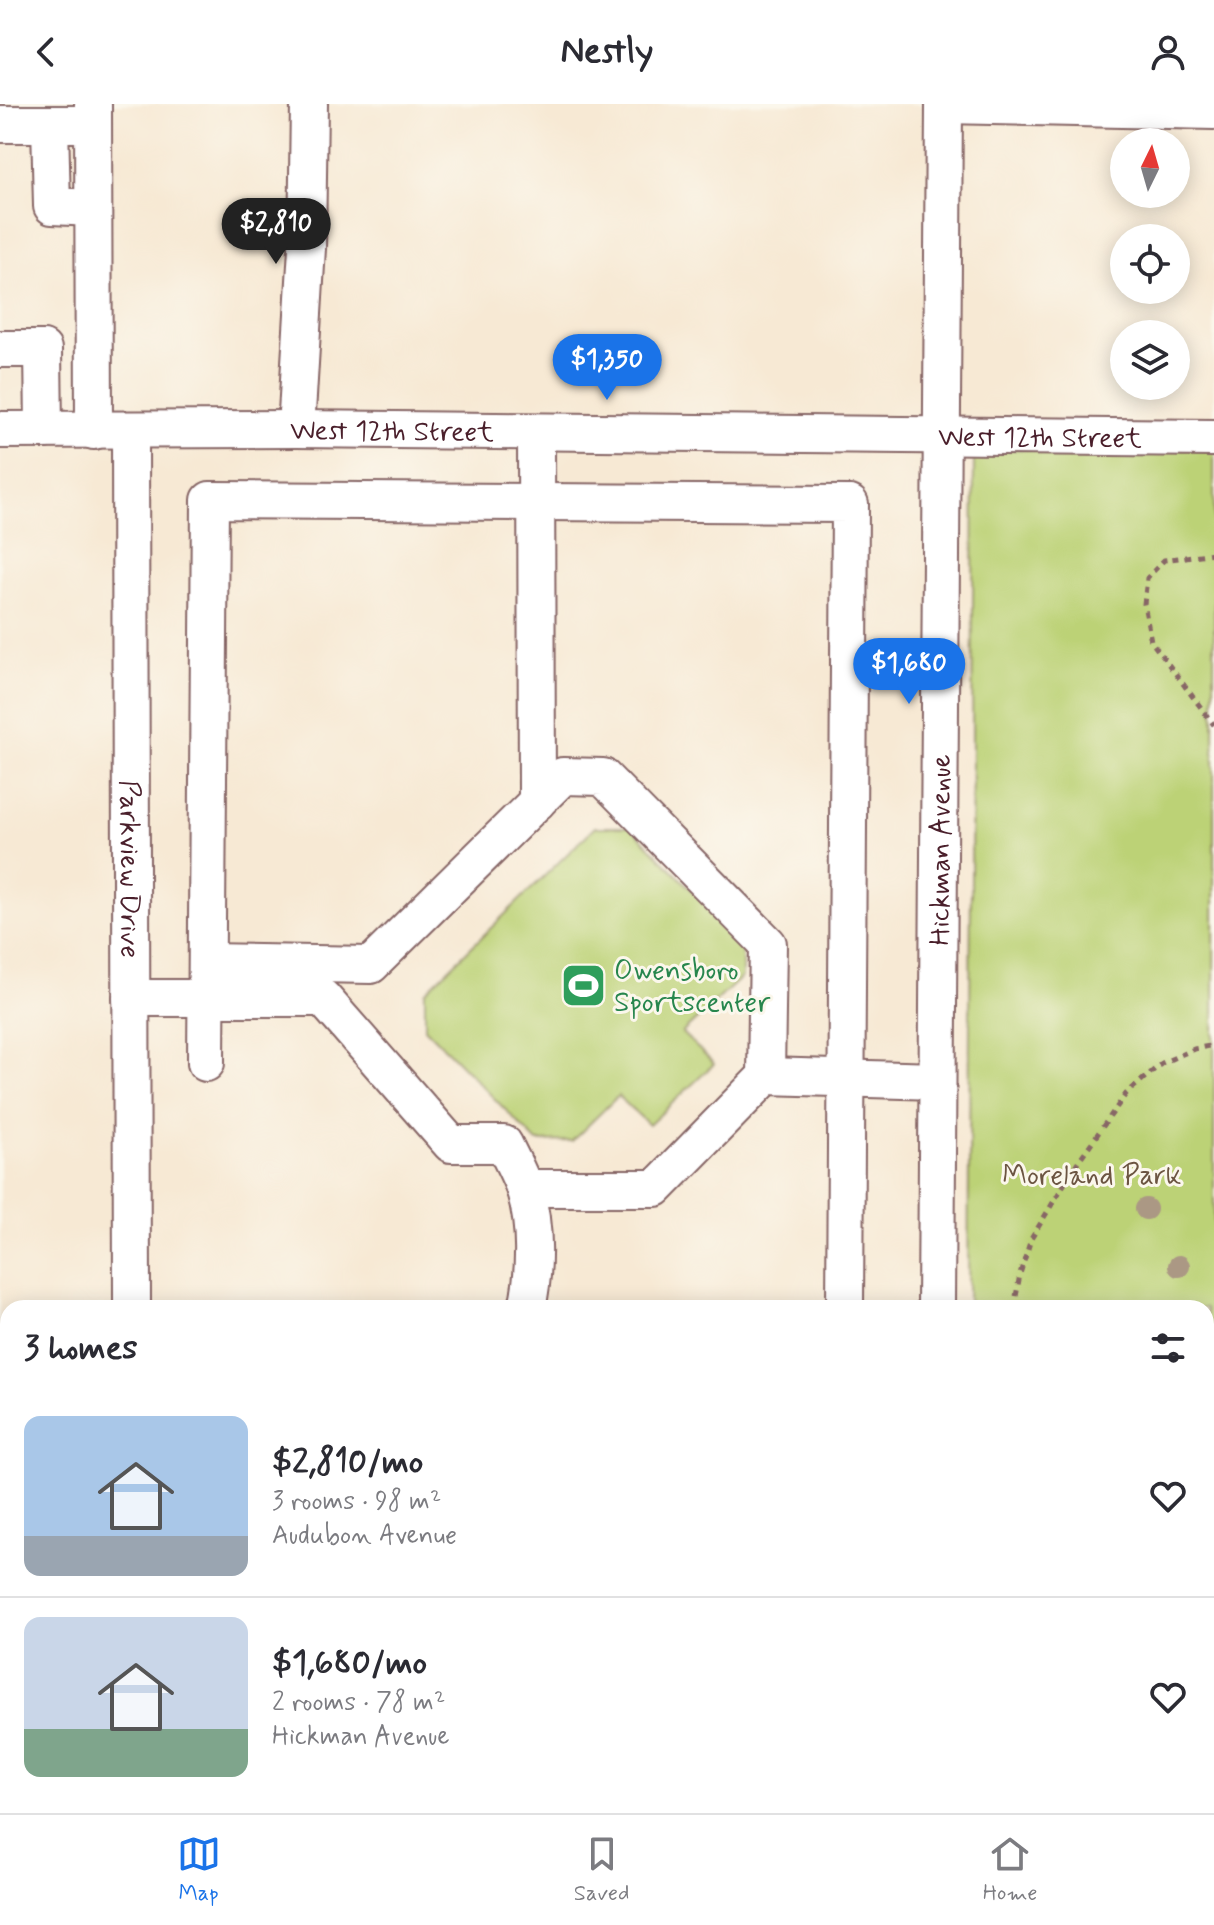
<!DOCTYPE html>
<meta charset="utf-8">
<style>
body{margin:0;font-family:Mynerve,sans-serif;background:#f7f7f7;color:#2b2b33;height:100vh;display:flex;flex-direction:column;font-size:30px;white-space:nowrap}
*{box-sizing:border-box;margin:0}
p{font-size:26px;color:#7c7c81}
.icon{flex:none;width:44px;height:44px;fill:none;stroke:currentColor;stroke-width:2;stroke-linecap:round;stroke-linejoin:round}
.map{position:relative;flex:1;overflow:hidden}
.drawer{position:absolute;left:0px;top:1196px;width:1214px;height:514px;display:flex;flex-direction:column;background:#fff;border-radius:24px 24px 0 0;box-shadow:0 4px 20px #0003}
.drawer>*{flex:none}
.needle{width:52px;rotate:5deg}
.controls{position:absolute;left:1110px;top:24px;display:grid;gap:16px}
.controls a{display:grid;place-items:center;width:80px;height:80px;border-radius:50%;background:#fff;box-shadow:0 4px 20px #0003;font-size:40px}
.price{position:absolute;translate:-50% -68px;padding:0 18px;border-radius:28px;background:#1a73e8;color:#fff;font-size:26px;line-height:52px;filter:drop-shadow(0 2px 4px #0008)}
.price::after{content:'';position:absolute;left:50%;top:48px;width:24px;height:18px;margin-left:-12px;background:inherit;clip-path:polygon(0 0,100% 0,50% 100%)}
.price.current{background:#222;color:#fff}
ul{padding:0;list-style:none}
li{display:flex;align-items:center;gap:24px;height:200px;padding:0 24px}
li+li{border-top:2px solid #e1e1e2}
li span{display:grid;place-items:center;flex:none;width:224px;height:160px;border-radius:16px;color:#555}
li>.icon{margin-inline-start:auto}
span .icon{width:96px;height:96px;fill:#fffc;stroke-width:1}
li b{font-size:34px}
h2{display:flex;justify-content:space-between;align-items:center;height:96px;padding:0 24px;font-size:34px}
header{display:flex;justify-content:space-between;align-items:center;height:104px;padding:0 24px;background:#fff;font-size:36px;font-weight:700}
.dock{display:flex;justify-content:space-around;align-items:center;height:112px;border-top:2px solid #e1e1e2;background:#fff;font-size:22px;color:#7c7c81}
.dock a{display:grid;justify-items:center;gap:4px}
.dock .current{color:#1a73e8}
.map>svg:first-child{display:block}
</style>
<header><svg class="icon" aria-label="back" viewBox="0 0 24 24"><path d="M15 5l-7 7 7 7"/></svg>Nestly<svg class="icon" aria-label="person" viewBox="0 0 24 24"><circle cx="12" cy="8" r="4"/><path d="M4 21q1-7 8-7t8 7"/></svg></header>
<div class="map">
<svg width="1214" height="1709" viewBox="0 0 1214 1709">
<rect width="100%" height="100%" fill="#fbf7ec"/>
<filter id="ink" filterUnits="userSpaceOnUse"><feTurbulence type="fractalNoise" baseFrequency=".0125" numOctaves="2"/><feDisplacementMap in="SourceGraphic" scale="16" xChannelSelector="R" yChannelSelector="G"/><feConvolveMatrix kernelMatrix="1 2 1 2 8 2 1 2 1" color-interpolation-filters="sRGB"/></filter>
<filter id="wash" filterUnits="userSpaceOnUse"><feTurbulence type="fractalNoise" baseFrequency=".006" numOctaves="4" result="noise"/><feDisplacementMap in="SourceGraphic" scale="32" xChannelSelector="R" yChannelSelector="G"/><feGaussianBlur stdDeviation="1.8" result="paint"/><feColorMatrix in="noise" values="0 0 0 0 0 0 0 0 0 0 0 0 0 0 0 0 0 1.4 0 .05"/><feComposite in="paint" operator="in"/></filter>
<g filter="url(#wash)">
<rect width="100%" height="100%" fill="#f7e9d4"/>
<path fill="#bcd276" stroke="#837850" stroke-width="2" d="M1214 344V1709H964V1702H1206V1204H968L974 353 978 345Z
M595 723H631L742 838V873L682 929 714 960 649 1021 618 992 572 1037 537 1038 425 924V888Z
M456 1702H751L770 1709H456Z"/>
<path fill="#3eafb6" stroke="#446770" stroke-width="2" d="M187 1702H455V1709H187Z"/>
</g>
<g filter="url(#ink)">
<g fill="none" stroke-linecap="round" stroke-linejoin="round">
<defs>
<g id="minor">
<path d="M93 0 94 327"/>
<path d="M944 1 1214 7"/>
<path d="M0 20H75"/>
<path d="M50 20 52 102 92 104"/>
<path d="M0 245H43L44 326"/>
<path d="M296 325 307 144 309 0"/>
<path id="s1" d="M0 326 296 325 1214 334"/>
<path id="s2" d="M130 327 132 1204"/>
<path d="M536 328 537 698"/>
<path d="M207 858 371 861 563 672 603 673 768 840 766 972 656 1084H524"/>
<path d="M131 894H323L451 1040H504C511 1055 520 1071 525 1086 536 1123 535 1167 527 1204"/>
<path d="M206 959 210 396 850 400 845 1204"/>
<path d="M766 972 937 977"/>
<path id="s3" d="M936 1204 944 0"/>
<path d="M130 1709V1702"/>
<path d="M934 1709V1702"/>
</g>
</defs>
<use href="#minor" stroke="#876666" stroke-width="40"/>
<path stroke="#876666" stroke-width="5" stroke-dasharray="6 6" stroke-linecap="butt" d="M1214 449 1164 456 1147 474 1144 500 1151 537 1214 621
M1014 1204 1020 1170 1031 1135 1077 1059 1126 990 1162 959 1194 945 1214 941
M1206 1685 1214 1683
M1036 1702 1054 1709
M1110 1709 1139 1702"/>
<use href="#minor" stroke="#fff" stroke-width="36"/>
</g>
<g fill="#ab9884">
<circle cx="1146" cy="1105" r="11"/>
<circle cx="1179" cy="1162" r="11"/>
</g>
</g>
<defs>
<symbol id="stadium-square" viewBox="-11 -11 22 22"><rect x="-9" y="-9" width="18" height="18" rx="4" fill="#2e9e5b" stroke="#fbf7ec"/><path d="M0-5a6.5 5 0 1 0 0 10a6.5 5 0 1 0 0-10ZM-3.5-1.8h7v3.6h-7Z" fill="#fff"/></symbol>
</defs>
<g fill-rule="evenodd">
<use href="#stadium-square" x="558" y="856" width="51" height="51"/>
</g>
<g text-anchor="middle" stroke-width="6" stroke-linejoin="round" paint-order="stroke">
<g font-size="28" fill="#4a1f2b" stroke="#fbf7ec">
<text dy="10" stroke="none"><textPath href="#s1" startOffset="392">West 12th Street</textPath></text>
<text dy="10" stroke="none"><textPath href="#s1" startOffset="1040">West 12th Street</textPath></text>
<text dy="10" stroke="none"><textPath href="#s3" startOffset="458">Hickman Avenue</textPath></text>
<text dy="10" stroke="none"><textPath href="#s2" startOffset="438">Parkview Drive</textPath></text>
</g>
<g font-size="28" fill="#27864d" stroke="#fbf7ec" text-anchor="start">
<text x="614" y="875">Owensboro<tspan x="614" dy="32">Sportscenter</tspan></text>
</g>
<g font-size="28" fill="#6c5542" stroke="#fbf7ec">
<text x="1092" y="1080">Moreland Park</text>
</g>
</g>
</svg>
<div class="controls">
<a><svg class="needle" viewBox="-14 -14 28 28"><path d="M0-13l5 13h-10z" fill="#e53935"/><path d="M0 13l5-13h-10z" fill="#7c7c81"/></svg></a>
<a><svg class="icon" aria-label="locate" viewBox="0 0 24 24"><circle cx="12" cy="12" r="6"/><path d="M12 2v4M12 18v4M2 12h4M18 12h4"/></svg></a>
<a><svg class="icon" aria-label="layers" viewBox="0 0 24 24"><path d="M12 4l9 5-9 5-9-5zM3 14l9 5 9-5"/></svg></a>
</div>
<b class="price current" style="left:276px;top:162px">$2,810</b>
<b class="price" style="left:607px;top:298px">$1,350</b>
<b class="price" style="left:909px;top:602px">$1,680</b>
<section class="drawer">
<h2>3 homes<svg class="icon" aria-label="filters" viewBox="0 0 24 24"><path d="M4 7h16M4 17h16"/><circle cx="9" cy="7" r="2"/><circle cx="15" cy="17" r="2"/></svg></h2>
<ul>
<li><span style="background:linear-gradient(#a9c7e8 75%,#9aa5b1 0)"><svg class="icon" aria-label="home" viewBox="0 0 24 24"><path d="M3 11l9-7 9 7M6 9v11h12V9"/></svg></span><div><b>$2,810/mo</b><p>3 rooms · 98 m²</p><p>Audubon Avenue</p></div><svg class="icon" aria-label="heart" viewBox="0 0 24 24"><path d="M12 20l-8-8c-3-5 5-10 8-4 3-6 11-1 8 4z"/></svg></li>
<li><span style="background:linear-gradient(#c9d6e8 70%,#7fa58c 0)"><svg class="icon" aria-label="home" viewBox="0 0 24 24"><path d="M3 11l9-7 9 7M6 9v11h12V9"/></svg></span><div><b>$1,680/mo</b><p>2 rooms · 78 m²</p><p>Hickman Avenue</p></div><svg class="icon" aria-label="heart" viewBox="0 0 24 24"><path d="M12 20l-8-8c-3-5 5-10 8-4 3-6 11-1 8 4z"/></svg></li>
</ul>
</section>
</div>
<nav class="dock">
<a class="current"><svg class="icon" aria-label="map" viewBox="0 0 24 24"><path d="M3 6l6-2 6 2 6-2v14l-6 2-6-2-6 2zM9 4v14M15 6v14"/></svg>Map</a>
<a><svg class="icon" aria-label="saved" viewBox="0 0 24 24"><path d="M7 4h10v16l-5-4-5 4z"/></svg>Saved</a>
<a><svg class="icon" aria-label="home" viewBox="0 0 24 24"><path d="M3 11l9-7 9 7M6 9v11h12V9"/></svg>Home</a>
</nav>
